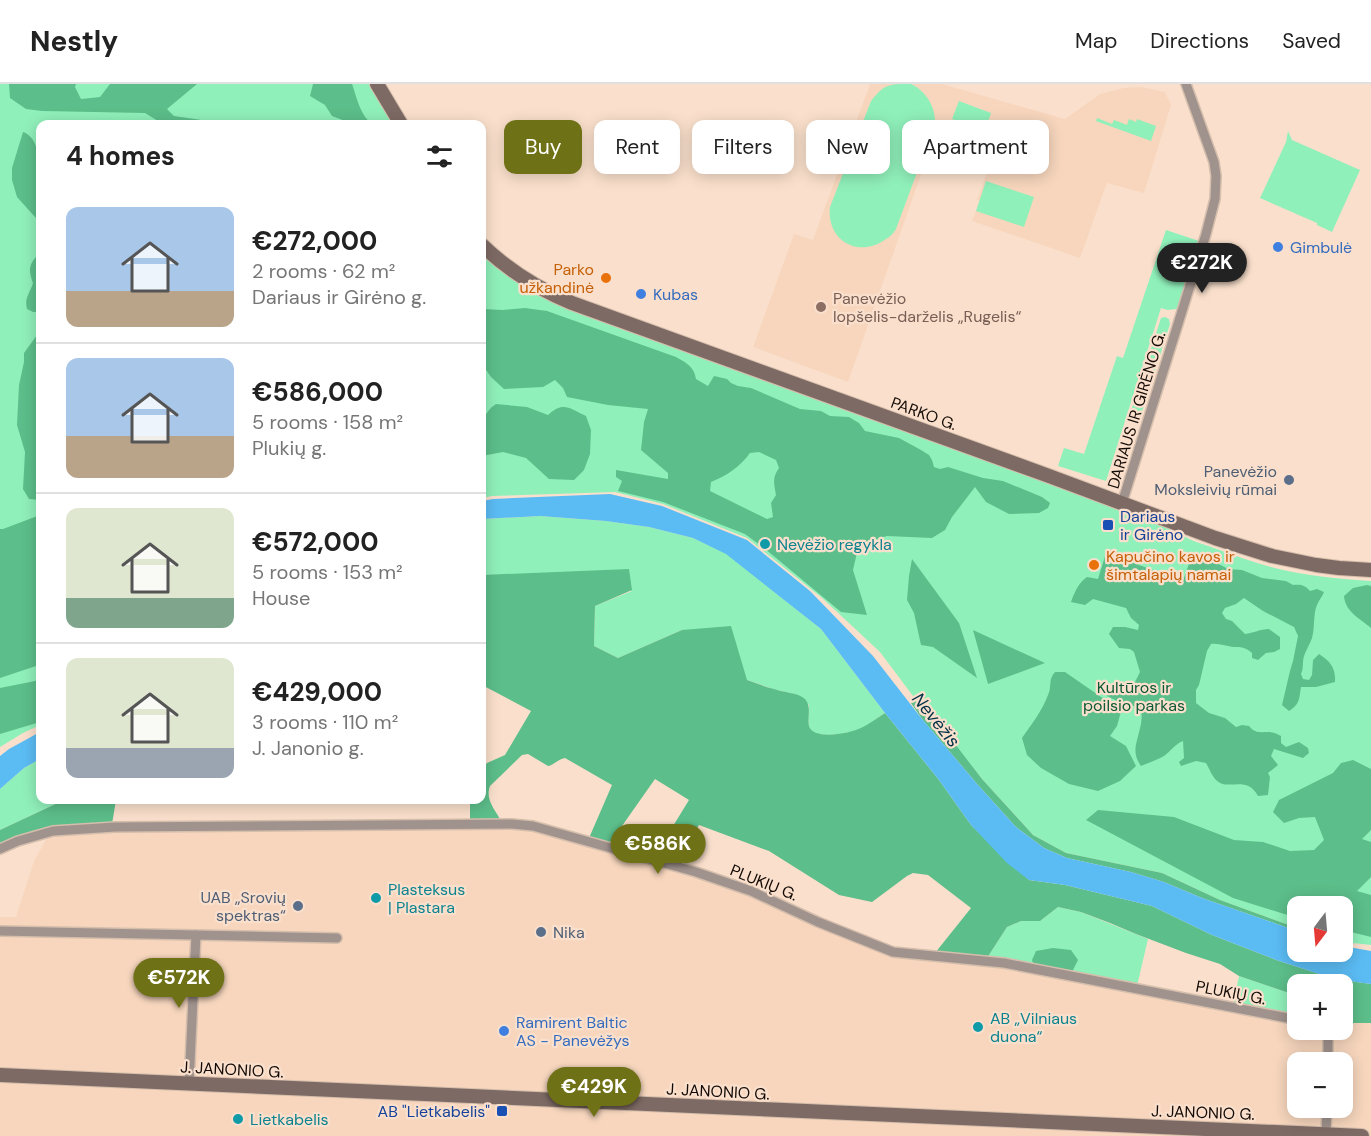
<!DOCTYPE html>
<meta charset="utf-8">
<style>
body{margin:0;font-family:"DM Sans",sans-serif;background:#f6f6f6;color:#222;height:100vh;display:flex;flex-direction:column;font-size:22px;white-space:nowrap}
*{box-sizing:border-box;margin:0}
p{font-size:20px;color:#767676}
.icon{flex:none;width:33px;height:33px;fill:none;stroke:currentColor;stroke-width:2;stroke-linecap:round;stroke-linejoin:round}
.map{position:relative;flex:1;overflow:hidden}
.sheet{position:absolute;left:36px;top:36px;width:450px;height:684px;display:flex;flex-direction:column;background:#fff;border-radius:12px;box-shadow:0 3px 15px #0003}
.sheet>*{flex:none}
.guide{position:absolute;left:504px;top:36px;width:570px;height:54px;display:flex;gap:12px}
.needle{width:39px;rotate:196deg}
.buttons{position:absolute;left:1287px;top:812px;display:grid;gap:12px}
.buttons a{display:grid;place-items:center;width:66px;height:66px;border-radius:12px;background:#fff;box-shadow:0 3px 15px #0003;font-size:30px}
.price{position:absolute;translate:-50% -51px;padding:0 14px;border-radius:21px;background:#6f7116;color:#fff;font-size:20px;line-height:39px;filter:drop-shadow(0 2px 3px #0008)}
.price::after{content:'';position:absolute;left:50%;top:36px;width:18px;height:14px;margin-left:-9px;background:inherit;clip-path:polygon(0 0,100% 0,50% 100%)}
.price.on{background:#222;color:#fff}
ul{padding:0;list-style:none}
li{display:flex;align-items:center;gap:18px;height:150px;padding:0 30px}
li+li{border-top:2px solid #e0e0e0}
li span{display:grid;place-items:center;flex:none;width:168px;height:120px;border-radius:12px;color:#555}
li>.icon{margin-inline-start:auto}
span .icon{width:72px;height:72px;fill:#fffc;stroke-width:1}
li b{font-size:26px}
h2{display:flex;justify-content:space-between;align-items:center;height:72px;padding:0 30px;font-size:26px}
.tag{padding:0 21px;border-radius:12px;background:#fff;box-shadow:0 3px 15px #0003;font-size:21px;line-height:54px}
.tag.on{background:#6f7116;color:#fff}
header{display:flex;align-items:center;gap:36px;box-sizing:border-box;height:84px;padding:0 30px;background:#fff;border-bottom:2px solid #e0e0e0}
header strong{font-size:28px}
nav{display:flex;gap:33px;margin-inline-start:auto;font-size:21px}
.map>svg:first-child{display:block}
</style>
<header>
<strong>Nestly</strong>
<nav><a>Map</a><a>Directions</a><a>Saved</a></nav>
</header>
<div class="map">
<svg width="1371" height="1052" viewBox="0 0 1371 1052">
<rect width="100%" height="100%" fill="#fae0cc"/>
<path fill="#f7d6bd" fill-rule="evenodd" d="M870 0H942L1065 35 1100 10 1123 4 1141 3 1165 8 1171 21 1144 109 1107 99 1080 174 972 137 980 117 977 116 988 86 930 65 848 298 753 263 794 150 813 156Z
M528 737 544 740 709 789 884 862 935 869 1297 933 1298 945H1342L1343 939H1371V1052H0V833H16L34 777 52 745ZM1298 978H1342V1023H1298Z"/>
<path fill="#90f0ba" d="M0 0H372L396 40H40V641L23 649 0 663Z
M911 0C926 7 936 23 935 40L896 145C893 150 891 152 886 155 859 175 826 157 830 123L871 17C885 0 887 0 911 0Z
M959 17 991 29 985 47 952 35Z
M1097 34 1112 40 1114 36 1127 41 1129 35 1136 38 1137 35 1156 42 1151 57 1096 37Z
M941 43 977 56 971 73 935 60Z
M1288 47 1292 56 1360 86 1332 148 1317 141V139L1260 114 1286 58Z
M986 97 1034 113 1024 143 976 127Z
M1166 146 1199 157 1177 225 1167 226 1161 224 1106 397 1058 382 1064 364 1084 370 1117 272 1123 274Z
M482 171C507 193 532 208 562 222L1093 416 1130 431 1132 430 1177 446C1185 456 1201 459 1214 464 1238 473 1263 482 1288 487 1316 493 1343 495 1371 497V861L1343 858 1342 822H1298L1297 844 1220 816 1162 789 1066 769 1033 751 982 695 954 660 916 616 880 568 821 513 747 454 663 420 615 408 492 412 482 414Z
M1165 233 1169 235 1170 240 1141 331 1137 338H1133L1129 333 1161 234Z
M540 432 606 437 649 443 693 454 727 470 821 545 885 629C877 634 869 641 860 645 850 649 816 656 810 645 807 639 809 628 809 621L795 610 776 606 747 596 682 546 618 574 594 562 595 522 632 507 482 491V435Z
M40 675V716H64L0 746V705L24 684Z
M1058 823 1081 828 1148 855 1137 902 987 874 1007 843 1021 837H1040Z
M1239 892 1289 909 1291 932 1233 921Z"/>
<path fill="#5cbe8a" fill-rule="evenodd" d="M9 0H76L75 3 81 15 100 13 110 0H197L167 25 174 32 229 40H158V37L145 29 42 27 26 25 10 14Z
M313 0H352C357 14 360 31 372 40H353L332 32 325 21 310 12Z
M23 48C47 55 41 116 40 136L35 133 17 113 12 96V84Z
M36 173H40V226L39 228H33L27 225C24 214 30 209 33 199 29 188 28 182 36 173Z
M525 224 547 227 676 273C687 279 694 283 696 295L708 302 714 292 727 295 731 299 738 302 751 304 800 325 821 327 830 332 849 333 859 339 865 347 899 354 921 366 929 371 932 376 934 383 940 385 948 383 983 394 1003 397 1042 413 1050 419 1048 424 1039 429 1009 430 986 418 975 403 952 433 945 446 932 454 887 452 859 460 853 486 867 531 841 528 764 464 745 450 663 418 618 407 622 397 616 393V386L668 395V389L641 366 644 338 648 325 608 321 567 313 563 304 555 296 543 303 504 305 491 293 482 280V225L503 226ZM759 368 776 376 779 384C772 394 774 400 776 411L771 419 773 433 767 435 710 407 711 398C726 392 740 383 750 369Z
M40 247V416L29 415 23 405 25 368 17 341 19 301 24 278V269Z
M496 320 527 323 548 331C563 317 569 324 586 332L591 346 590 370 584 386 574 396 549 395 526 374 503 368 482 372C481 354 478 331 496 320Z
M40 431V578L36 582 0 594V445H3Z
M1106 469 1183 497 1192 471 1213 477 1228 485 1242 486 1262 494 1286 497 1293 501C1301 500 1305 501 1310 507L1317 505 1324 508C1322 513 1319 516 1317 521 1313 530 1315 544 1312 554 1310 560 1306 566 1304 572 1302 579 1304 584 1301 590L1303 595 1309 596 1312 591 1313 576 1319 570C1330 577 1336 584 1335 598L1316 603H1301C1299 615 1300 620 1289 627L1282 621 1290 587 1293 577 1298 552 1294 543 1263 527 1244 514 1236 520 1225 524 1222 529 1226 535 1232 537 1245 550C1254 549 1260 545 1269 545L1280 553V565L1274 568 1266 569 1258 576 1252 574V569C1245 563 1241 563 1233 563 1225 562 1219 559 1211 560L1207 567 1199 601 1196 606V619L1209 629 1225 634 1236 643 1242 641 1249 642C1258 654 1268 643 1281 652V659L1286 663 1299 658 1308 664 1309 669 1303 674 1274 665 1271 672 1278 681 1268 689 1270 693 1268 711 1258 712C1246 690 1228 708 1216 696 1212 692 1209 684 1206 679L1196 677 1181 682 1179 678 1184 674 1183 657C1175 660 1171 667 1164 672 1157 676 1148 679 1141 682 1131 668 1137 659 1140 644 1142 637 1142 631 1141 624L1117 617 1107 612C1113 602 1123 599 1134 600L1140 588 1134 568 1130 565 1119 564 1109 550 1113 543H1125L1138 546 1139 541 1131 534 1126 524 1093 515 1085 521 1071 518C1074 509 1079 498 1087 493L1098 495Z
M912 475 959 539 977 594 933 563 921 561 914 529 907 516 909 492Z
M629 485 632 506 595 522 594 562 618 574 682 546 731 542 747 596C756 599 765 603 774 605 784 609 797 608 805 615 812 623 807 633 809 642 813 657 851 649 861 644 869 640 877 634 885 629L939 696 971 741 1029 796 1065 801 1152 822 1212 851 1279 877 1335 895 1371 900V939H1343L1342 900H1298L1297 933 1291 932 1289 909 1239 892 1220 880 1186 869 1136 850 1110 839 1081 828 1058 823 1040 837H1021L1007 843 987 874 935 869 971 824 928 791 913 789 907 792 872 818 839 811 769 767 699 741 675 779 654 773 689 716 655 695 610 759 589 754 612 701 565 674C558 675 554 681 548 682L528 670 522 671 490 702C485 716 495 725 501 737H470V716H482V685L487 679 505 671 531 627 482 601V491Z
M1367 501 1371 502V544C1361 535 1345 528 1344 512L1353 504Z
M973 546 1045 579 988 600Z
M1055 588H1065L1104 615 1122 624 1117 642 1110 652 1126 662 1136 682 1120 697 1098 707 1069 700 1041 684 1027 671 1022 654C1031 641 1042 627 1048 611 1052 603 1048 595 1055 588Z
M40 596V638L0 650V604Z
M916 616 955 660 982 695 1033 751 1066 769 1162 789 1220 816 1297 844V847L1202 814 1164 798 1131 788 1067 774 1044 764 1016 743 978 701 922 635 911 619Z
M1353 676 1371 685V746L1362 755 1371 758V793L1357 807 1371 811V853L1343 846 1342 822H1298L1297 834 1233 814 1086 736 1098 726 1174 733 1234 756 1263 758 1290 767 1314 766 1324 756 1315 733 1299 734 1284 739 1273 728 1279 716 1333 689 1341 679Z
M64 716H116L112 740 0 762V746Z
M1053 864 1071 866 1078 876 1071 890 1034 883 1032 876 1036 867Z"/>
<path fill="#5bbcf4" d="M610 410 662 422 747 456 810 507 873 572 922 635 978 701 1016 743 1044 764 1067 774 1131 788 1164 798 1202 814 1297 847 1298 867H1342L1343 862 1371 867V900L1335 895 1279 877 1212 851 1152 822 1065 801 1029 796 1007 779 971 741 939 696 885 629 821 545 726 470 693 454 649 443 606 437 540 432 482 435V417L493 415Z
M40 648V675L24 684 0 705V672L9 665Z"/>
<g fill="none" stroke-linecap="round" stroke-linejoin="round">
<defs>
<path id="street" d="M1122 419 1178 240 1206 150 1215 115 1216 92 1214 78 1186 0
M0 765 18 757 53 747 115 743 512 740 533 742 696 788 751 807 818 838 893 868 1004 879 1298 936
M0 847 337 854
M1328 978V945
M189 1000 196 851
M1325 1052 1326 1050 1327 1023"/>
<path id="secondary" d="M377 0 401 40
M482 161C508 186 538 205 572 219L1049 392 1215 454 1272 472 1316 481 1339 484 1371 486
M0 991 1362 1052"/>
</defs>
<use href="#street" stroke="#d5beac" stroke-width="12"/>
<use href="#secondary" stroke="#d5beac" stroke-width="16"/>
<use href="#street" stroke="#a0928d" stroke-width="9"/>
<use href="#secondary" stroke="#7e6a64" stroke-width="14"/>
</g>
<g fill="#3f7fe0" stroke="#fae0cc" stroke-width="2">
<circle cx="1278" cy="163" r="6"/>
<circle cx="641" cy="210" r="6"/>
<circle cx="504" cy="947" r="6"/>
</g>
<g fill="#e8710a" stroke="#fae0cc" stroke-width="2">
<circle cx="606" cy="194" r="6"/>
<circle cx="1094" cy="481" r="6"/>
</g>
<circle fill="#8d6e63" stroke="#fae0cc" stroke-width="2" cx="821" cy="223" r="6"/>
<g fill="#5c6f8a" stroke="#fae0cc" stroke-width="2">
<circle cx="1289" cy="396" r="6"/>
<circle cx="298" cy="822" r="6"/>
<circle cx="541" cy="848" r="6"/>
</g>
<g fill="#1a4fb4" stroke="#fae0cc" stroke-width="2">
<rect x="1102" y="435" width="12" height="12" rx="3"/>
<rect x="496" y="1021" width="12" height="12" rx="3"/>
</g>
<g fill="#0f9aa8" stroke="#fae0cc" stroke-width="2">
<circle cx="765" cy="460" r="6"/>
<circle cx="376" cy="814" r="6"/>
<circle cx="978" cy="943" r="6"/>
<circle cx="238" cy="1035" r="6"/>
</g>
<g text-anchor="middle" stroke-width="4.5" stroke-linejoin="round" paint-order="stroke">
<g font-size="16" fill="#366cbe" stroke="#fae0cc" text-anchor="start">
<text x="1290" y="169">Gimbulė</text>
<text x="653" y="216">Kubas</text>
<text x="516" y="944">Ramirent Baltic<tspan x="516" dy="18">AS - Panevėžys</tspan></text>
</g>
<g font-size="16" fill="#c56008" stroke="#fae0cc" text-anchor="end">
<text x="594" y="191">Parko<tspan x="594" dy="18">užkandinė</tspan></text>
<text x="1106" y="478" text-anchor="start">Kapučino kavos ir<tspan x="1106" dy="18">šimtalapių namai</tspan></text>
</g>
<g font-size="16" fill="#785e54" stroke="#fae0cc" text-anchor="start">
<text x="833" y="220">Panevėžio<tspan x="833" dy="18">lopšelis-darželis „Rugelis“</tspan></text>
</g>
<g font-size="16" fill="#130a05" stroke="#fae0cc">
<text transform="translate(1136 326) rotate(-73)" y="6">DARIAUS IR GIRĖNO G.</text>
<text transform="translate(924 329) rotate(20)" y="6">PARKO G.</text>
<text transform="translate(764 798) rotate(22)" y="6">PLUKIŲ G.</text>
<text transform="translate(1231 908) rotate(11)" y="6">PLUKIŲ G.</text>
<text transform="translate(232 985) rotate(3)" y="6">J. JANONIO G.</text>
<text transform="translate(718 1007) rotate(3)" y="6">J. JANONIO G.</text>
<text transform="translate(1203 1028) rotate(2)" y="6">J. JANONIO G.</text>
</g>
<g font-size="16" fill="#4e5e75" stroke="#fae0cc" text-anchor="end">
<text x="1277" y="393">Panevėžio<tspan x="1277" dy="18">Moksleivių rūmai</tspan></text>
<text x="286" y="819">UAB „Srovių<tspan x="286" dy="18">spektras“</tspan></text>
<text x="553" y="854" text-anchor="start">Nika</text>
</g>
<g font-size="16" fill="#164399" stroke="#fae0cc" text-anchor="start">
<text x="1120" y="438">Dariaus<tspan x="1120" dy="18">ir Girėno</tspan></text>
<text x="490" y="1033" text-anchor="end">AB "Lietkabelis"</text>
</g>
<g font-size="16" fill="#0d838f" stroke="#fae0cc" text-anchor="start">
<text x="777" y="466">Nevėžio regykla</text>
<text x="388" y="811">Plasteksus<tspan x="388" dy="18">| Plastara</tspan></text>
<text x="990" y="940">AB „Vilniaus<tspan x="990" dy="18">duona“</tspan></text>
<text x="250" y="1041">Lietkabelis</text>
</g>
<g font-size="16" fill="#0b5937" stroke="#fae0cc">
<text x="1134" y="609">Kultūros ir<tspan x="1134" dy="18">poilsio parkas</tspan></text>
</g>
<g font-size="18" font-style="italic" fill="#053248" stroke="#fae0cc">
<text transform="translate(936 636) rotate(51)" y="6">Nevėžis</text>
</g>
</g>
</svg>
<div class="buttons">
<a><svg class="needle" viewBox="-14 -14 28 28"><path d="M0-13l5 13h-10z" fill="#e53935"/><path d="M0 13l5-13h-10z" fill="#767676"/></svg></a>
<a>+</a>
<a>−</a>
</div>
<b class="price on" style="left:1202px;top:210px">€272K</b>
<b class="price" style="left:658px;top:791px">€586K</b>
<b class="price" style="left:179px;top:925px">€572K</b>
<b class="price" style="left:594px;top:1034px">€429K</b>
<div class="guide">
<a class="tag on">Buy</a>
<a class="tag">Rent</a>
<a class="tag">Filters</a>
<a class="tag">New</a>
<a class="tag">Apartment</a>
</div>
<section class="sheet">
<h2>4 homes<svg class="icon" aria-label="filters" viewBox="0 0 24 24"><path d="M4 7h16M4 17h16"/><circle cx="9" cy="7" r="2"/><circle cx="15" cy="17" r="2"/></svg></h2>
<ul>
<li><span style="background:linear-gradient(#a9c7e8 70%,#b9a48a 0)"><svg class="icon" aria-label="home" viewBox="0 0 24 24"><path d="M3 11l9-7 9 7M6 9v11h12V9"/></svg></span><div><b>€272,000</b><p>2 rooms · 62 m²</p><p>Dariaus ir Girėno g.</p></div></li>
<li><span style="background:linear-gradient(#a9c7e8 65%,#b9a48a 0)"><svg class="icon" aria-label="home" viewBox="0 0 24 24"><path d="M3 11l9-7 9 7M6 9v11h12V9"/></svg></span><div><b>€586,000</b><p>5 rooms · 158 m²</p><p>Plukių g.</p></div></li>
<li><span style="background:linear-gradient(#dfe7d0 75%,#7fa58c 0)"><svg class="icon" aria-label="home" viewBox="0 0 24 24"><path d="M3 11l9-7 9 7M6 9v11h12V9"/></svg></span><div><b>€572,000</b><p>5 rooms · 153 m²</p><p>House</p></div></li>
<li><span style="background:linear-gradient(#dfe7d0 75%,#9aa5b1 0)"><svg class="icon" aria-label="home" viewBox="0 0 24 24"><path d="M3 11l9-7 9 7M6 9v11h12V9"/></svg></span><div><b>€429,000</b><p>3 rooms · 110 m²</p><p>J. Janonio g.</p></div></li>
</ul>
</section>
</div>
